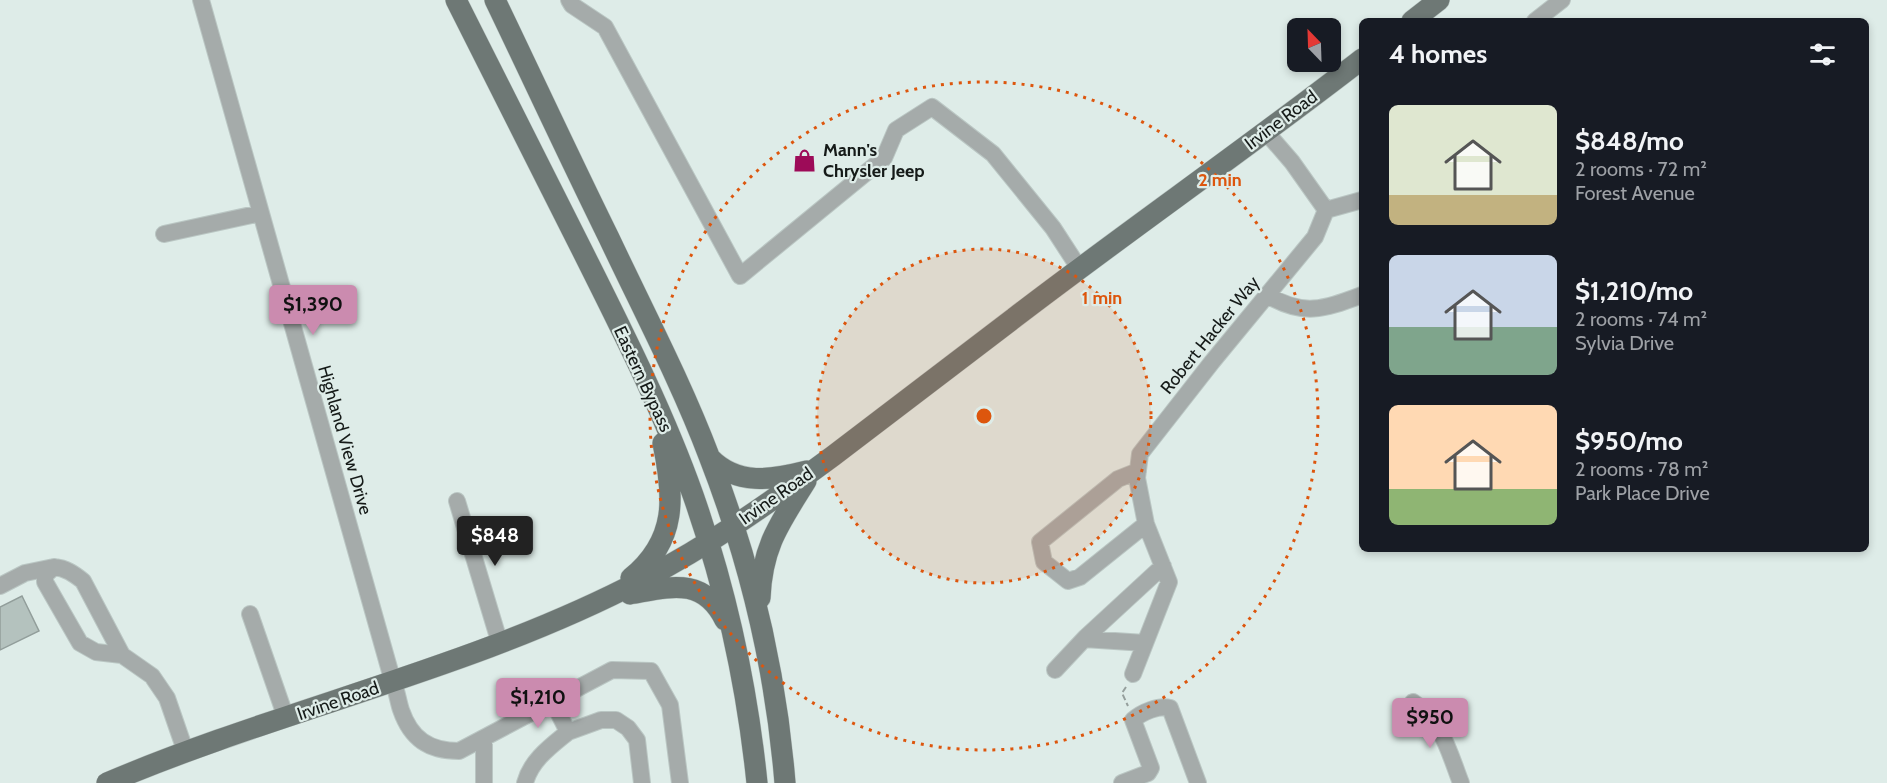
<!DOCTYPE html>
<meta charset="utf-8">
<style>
body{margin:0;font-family:Cabin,sans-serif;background:#20242c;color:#f1f3f6;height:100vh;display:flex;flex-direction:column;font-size:22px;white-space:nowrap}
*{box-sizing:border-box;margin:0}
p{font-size:20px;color:#9ea1a6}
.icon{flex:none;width:33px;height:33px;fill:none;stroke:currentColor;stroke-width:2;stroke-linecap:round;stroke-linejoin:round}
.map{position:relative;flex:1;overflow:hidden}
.details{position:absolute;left:1359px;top:18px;width:510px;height:534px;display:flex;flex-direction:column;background:#171b24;border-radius:9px;box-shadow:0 3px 9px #0003}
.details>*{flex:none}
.needle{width:39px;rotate:337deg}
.buttons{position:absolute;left:1287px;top:18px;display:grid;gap:12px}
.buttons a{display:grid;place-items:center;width:54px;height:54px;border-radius:9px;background:#171b24;box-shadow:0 3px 9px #0003;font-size:30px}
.price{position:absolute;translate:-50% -51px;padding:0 14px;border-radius:6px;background:#cb8baf;color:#111;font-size:20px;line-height:39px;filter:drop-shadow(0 2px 3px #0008)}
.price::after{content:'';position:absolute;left:50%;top:36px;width:18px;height:14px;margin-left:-9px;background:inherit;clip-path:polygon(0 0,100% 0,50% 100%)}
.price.selected{background:#222;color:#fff}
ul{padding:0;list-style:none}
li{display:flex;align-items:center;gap:18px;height:150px;padding:0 30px}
li span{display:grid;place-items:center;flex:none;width:168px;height:120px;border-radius:9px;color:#555}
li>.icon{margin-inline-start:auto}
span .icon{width:72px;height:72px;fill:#fffc;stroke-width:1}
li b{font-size:26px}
h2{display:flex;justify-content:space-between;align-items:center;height:72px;padding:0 30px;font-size:26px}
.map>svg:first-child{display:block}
</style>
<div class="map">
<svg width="1887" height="783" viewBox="0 0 1887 783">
<rect width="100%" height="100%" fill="#deece8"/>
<path fill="#b4c2be" stroke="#929e9b" stroke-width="1.5" d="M22 596 39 631 0 650V607Z"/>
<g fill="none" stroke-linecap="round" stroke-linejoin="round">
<defs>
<path id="minor" d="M201 0 393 682C397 691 398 701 401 710 411 739 429 751 459 751L612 670 651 671 670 705 680 783
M569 0 572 5 605 27 740 276 884 158 896 130 932 107 993 154 1053 228 1079 268
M1535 21 1562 0
M1326 210 1362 200
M164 234 261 213
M1267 295C1304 317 1324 309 1362 295
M1138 471 1118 479 1040 542 1044 562 1068 581 1080 577 1146 524
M457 501 500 644
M0 586 25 573 54 567
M250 614 286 718
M1084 639 1145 643
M122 655 96 652 80 643 45 582V575L54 567C66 568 74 574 83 581L122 655 152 676 167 698 186 753
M1055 670 1086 637 1163 566
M1133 674 1169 582 1146 524 1137 478 1140 454 1212 362 1315 237 1326 210 1292 162 1266 132
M1413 702C1442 721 1449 752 1461 783
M568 732 601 720H616L628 728 637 740 642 783
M484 739V783
M525 783C531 760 551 746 568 732L553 702
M1122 783 1148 773 1151 768 1133 720C1142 712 1159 705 1170 708L1198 783"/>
<path id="major" d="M456 0C499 85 542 170 585 256 624 334 664 413 693 495 726 589 747 685 757 783
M495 0C533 79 570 159 609 238 643 310 681 382 709 456 750 561 776 672 785 783
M1412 21 1439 0
M710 458C737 486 772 480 807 471
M631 578C678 540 674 496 663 443
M630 594C670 587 703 576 725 620
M760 598C762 546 780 523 806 481
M107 783C283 708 472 669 642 580 710 545 772 501 833 456 894 410 954 364 1014 318 1129 230 1247 148 1362 59"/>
</defs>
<use href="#minor" stroke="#bac6c3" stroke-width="18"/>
<use href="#major" stroke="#bac6c3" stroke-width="22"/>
<path stroke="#959f9c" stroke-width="2" stroke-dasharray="6 3" stroke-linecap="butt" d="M1126 687 1122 693 1128 706"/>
<use href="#minor" stroke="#a5abaa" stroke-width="16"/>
<use href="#major" stroke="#6e7875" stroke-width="21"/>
</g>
<circle cx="984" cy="416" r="167" fill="#dd560d" fill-opacity=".12"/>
<g fill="none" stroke="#dd560d" stroke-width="3" stroke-dasharray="3 6">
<circle cx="984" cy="416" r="167"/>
<circle cx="984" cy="416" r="334"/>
</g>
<defs>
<symbol id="shop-bare" viewBox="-9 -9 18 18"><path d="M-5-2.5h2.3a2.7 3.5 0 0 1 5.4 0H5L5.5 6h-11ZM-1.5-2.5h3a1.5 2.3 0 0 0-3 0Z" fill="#9d0b58" stroke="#deece8" stroke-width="2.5" paint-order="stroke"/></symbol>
</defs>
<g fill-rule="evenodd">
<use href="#shop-bare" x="788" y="144" width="33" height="33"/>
</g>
<g text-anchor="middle" stroke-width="4.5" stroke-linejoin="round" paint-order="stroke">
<g font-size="18" fill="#151a18" stroke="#deece8">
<text transform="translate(1281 120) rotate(-37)" y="6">Irvine Road</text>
<text transform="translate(1210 335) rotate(-51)" y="6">Robert Hacker Way</text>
<text transform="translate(643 379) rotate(65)" y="6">Eastern Bypass</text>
<text transform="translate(345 440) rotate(74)" y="6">Highland View Drive</text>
<text transform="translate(776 496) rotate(-35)" y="6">Irvine Road</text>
<text transform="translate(338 701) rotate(-19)" y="6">Irvine Road</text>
</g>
<g font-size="18" font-weight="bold" fill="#151a18" stroke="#deece8" text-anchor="start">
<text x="823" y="156">Mann's<tspan x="823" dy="21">Chrysler Jeep</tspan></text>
</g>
</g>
<circle cx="984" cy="416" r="9" fill="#dd560d" stroke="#deece8" stroke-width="3"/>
<g font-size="18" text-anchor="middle" font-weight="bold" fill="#dd560d" stroke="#deece8" stroke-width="4.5" stroke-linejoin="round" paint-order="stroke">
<text x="1220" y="186">2 min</text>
<text x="1102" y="304">1 min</text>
</g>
</svg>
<div class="buttons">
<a><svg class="needle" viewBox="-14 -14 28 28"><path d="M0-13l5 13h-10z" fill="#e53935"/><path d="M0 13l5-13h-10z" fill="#9ea1a6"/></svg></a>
</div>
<b class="price" style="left:313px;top:336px">$1,390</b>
<b class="price selected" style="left:495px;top:567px">$848</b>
<b class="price" style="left:538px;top:729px">$1,210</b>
<b class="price" style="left:1430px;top:749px">$950</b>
<section class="details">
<h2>4 homes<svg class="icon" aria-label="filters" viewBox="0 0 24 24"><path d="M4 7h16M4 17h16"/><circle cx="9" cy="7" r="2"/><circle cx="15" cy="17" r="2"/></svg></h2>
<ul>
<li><span style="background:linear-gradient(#dfe7d0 75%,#c2b280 0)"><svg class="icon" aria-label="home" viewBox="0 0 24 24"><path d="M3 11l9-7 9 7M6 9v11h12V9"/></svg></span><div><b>$848/mo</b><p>2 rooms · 72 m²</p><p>Forest Avenue</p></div></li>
<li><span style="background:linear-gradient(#c9d6e8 60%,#7fa58c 0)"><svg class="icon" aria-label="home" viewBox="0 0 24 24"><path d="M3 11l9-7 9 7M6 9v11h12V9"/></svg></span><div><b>$1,210/mo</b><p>2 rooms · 74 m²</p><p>Sylvia Drive</p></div></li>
<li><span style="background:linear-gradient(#ffd9b3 70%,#8fb573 0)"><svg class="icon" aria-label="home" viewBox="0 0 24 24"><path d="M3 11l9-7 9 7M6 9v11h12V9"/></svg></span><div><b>$950/mo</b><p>2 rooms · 78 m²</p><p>Park Place Drive</p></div></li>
</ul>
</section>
</div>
